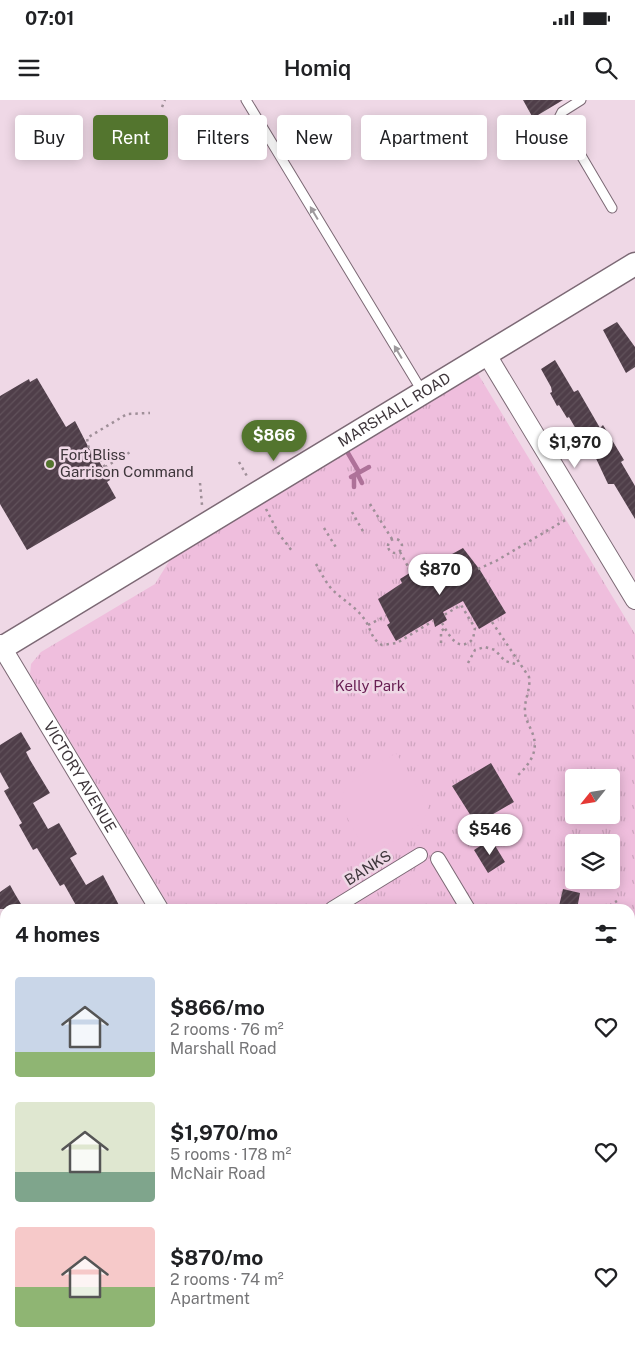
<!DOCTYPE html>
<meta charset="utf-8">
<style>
body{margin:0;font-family:"Public Sans",sans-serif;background:#f6f6f6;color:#202124;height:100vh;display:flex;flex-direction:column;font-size:19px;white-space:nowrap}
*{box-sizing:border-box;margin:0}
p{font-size:16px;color:#757577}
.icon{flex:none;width:28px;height:28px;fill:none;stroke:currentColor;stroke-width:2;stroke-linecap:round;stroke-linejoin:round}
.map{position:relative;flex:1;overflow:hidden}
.sheet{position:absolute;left:0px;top:804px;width:635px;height:446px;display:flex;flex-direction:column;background:#fff;border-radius:15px 15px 0 0;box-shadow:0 2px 12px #0003}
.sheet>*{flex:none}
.top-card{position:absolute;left:15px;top:15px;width:605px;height:45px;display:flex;gap:10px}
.needle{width:32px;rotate:240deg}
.fabs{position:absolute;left:565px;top:669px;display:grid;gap:10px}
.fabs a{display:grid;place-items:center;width:55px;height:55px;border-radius:5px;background:#fff;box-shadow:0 2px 12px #0003;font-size:25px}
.price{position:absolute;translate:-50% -42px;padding:0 11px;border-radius:18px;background:#fff;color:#222;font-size:16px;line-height:32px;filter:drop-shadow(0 1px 2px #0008)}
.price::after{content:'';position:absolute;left:50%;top:30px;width:15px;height:11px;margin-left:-8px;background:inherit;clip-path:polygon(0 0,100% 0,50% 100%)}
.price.current{background:#53752e;color:#fff}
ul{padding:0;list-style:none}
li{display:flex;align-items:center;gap:15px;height:125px;padding:0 15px}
li span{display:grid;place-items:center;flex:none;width:140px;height:100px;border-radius:5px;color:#555}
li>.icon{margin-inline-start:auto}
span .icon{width:60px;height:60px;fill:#fffc;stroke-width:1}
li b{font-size:21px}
h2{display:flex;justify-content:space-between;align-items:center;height:60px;padding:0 15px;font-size:21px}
.pill{padding:0 18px;border-radius:5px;background:#fff;box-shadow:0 2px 12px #0003;font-size:18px;line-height:45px}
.pill.current{background:#53752e;color:#fff}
.status{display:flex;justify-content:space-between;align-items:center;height:35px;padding:0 25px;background:#fff;direction:ltr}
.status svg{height:14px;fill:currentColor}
header{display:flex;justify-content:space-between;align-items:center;height:65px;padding:0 15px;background:#fff;font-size:22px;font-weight:600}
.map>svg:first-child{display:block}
</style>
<div class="status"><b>07:01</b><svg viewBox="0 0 49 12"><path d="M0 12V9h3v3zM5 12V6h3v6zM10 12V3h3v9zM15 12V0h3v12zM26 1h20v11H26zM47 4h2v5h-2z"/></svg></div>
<header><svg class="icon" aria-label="menu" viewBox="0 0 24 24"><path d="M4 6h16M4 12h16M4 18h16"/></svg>Homiq<svg class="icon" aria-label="search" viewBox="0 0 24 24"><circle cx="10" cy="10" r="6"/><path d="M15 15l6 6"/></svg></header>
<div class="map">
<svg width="635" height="1249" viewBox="0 0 635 1249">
<defs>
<pattern id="park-tufts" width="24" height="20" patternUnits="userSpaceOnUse" patternTransform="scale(1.25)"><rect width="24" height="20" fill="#efbedd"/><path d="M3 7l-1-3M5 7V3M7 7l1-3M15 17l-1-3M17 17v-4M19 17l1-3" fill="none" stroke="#cea4bf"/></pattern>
<pattern id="building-hatch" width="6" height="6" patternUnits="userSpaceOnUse" patternTransform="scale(1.25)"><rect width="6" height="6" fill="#4f3e49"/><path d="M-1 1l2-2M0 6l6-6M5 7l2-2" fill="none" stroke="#61525b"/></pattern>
</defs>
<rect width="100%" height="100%" fill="#efd8e6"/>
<path fill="url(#park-tufts)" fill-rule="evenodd" d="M472 264 635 534V1101L630 1104V809H171L30 574 31 564 41 552 155 484 184 437ZM574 678H611V715H574ZM574 742H611V780H574Z"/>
<path fill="#efbedd" d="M396 653 429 706 423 722 370 756C328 690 331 692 396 653Z
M412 783 428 809H368Z"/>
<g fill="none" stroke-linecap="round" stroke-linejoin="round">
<path stroke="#ae7299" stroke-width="4.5" d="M345 348 359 372
M357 373 362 383
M351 377 369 367
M354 387V376"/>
</g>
<path fill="url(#building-hatch)" d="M523 0H563L533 18Z
M617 222 635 247V267L626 273 603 230Z
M555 260 574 292 578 290 600 328 603 325 624 360 621 362 635 386V419L614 384H608L584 333 580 336 569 317 567 318 559 305 557 306 550 293 552 292 551 287 541 269Z
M37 278 66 327 75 321 94 358 96 356 110 380 107 382 116 398 27 450 0 404V296L29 279 30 282Z
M463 448 480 470 506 513 479 529 463 501 443 512 447 520 435 527 433 519 396 541 387 525 390 523 378 499 402 483 400 479 421 466 423 470Z
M21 632 31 649 26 652 30 660 50 693 33 703 48 729 59 723 77 754 70 758 86 785 103 775 121 809H78L64 784 60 786 37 748 33 750 19 725 22 723 4 691 9 688 0 672V645Z
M491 663 514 702 476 724 452 686Z
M491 739 505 762 488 773 474 750Z
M10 785 15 794 24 809H0V792Z
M563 789 580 793 577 809 559 806Z"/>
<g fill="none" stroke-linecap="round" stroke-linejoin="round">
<defs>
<path id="service" d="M246 0 422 291
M581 0 562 12 559 18 612 108"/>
<path id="pedestrian" d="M438 759 468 809
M332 809 420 755"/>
<g id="minor">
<path d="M487 255 635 500"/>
<path id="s1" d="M0 544 159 809"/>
<path d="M0 910 5 919"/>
<path d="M630 1118 635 1115"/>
<path d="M200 1245 203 1249"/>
<path d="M420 1245 423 1249"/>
<path d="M576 1245 578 1249"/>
</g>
<g id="tertiary">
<path id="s2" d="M2 548 635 164"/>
</g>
</defs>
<use href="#service" stroke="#7c6975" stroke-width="11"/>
<use href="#pedestrian" stroke="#7c6975" stroke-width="16"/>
<use href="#minor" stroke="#7c6975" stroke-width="20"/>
<use href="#tertiary" stroke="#7c6975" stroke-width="25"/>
<path stroke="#9f8f98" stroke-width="2.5" stroke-dasharray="2.5 4" stroke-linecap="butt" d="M162 7 165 0
M239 362 248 378
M105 367 97 355 89 350 87 338 127 314 150 313
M105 367 132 351
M200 383 202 405
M370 404 392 439
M266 409 279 434 292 451
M352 412 364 433
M324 428 337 449
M388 446a7 7 0 1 1 14 0a7 7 0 1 1-14 0Z
M400 452 411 472
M316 464C322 474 327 486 336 493 346 502 357 508 365 520 371 529 371 539 382 545L397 543 433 521
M478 469 496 461 567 419
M492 522 529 577C531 590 524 599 525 612 525 619 529 624 531 630 540 648 532 662 518 675
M442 523C449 535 458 554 473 539L475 528 461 505 444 515
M368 525 386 516
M441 543V531L445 528
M468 563 475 550 485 547 495 550 505 561 519 565
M545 809V807L553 809
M604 809 617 801
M630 820 635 817
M630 921 635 922
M630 968 635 969"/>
<use href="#service" stroke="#fff" stroke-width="9"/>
<use href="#pedestrian" stroke="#fff" stroke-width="14"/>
<use href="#minor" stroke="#fff" stroke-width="18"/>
<use href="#tertiary" stroke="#fff" stroke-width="22"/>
</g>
<defs><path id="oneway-solid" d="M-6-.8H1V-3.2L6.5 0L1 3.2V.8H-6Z" transform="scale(1.25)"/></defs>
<g fill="#9e9a9d">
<use href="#oneway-solid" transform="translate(314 113) rotate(-121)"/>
<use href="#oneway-solid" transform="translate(398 252) rotate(-121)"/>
</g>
<circle fill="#53752e" stroke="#efd8e6" stroke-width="2" cx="50" cy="364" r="5"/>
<g text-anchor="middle" stroke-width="5" stroke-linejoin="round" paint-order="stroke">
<g font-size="15" fill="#3e363b" stroke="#efd8e6">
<text dy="5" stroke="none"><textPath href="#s2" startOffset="459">MARSHALL ROAD</textPath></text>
<text dy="5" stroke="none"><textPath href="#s1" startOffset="155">VICTORY AVENUE</textPath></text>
<text transform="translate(368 768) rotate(-32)" y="5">BANKS</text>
</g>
<g font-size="15" fill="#3e363b" stroke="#efd8e6" text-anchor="start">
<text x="60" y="360">Fort Bliss<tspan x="60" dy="17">Garrison Command</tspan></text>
</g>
<g font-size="15" fill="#671e52" stroke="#efd8e6">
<text x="370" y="591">Kelly Park</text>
</g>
</g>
</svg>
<div class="fabs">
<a><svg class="needle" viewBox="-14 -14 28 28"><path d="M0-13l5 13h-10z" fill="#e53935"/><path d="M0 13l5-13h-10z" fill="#757577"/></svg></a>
<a><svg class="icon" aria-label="layers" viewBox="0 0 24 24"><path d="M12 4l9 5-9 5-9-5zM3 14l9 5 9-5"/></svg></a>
</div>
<b class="price current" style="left:274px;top:362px">$866</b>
<b class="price" style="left:575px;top:369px">$1,970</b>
<b class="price" style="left:440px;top:496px">$870</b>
<b class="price" style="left:490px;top:756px">$546</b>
<div class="top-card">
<a class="pill">Buy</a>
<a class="pill current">Rent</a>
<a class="pill">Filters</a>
<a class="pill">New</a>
<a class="pill">Apartment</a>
<a class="pill">House</a>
</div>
<section class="sheet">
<h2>4 homes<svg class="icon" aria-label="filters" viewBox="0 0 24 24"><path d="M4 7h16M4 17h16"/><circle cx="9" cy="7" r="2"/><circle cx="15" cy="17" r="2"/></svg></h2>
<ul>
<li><span style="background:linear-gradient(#c9d6e8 75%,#8fb573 0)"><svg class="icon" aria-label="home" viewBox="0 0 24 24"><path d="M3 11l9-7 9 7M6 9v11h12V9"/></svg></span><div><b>$866/mo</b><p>2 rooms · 76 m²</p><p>Marshall Road</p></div><svg class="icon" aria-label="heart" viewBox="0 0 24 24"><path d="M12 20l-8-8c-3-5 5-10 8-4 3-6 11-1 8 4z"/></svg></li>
<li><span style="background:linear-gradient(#dfe7d0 70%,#7fa58c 0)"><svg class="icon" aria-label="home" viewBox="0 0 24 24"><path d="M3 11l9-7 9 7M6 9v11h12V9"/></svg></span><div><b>$1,970/mo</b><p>5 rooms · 178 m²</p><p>McNair Road</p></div><svg class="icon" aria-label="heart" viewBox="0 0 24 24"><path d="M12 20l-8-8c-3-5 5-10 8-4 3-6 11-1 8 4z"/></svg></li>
<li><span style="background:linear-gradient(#f6c9c9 60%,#8fb573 0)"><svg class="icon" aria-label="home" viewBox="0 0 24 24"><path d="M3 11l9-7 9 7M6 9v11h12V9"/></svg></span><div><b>$870/mo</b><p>2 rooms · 74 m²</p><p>Apartment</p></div><svg class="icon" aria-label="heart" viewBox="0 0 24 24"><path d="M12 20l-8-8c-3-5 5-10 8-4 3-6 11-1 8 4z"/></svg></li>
</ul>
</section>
</div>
